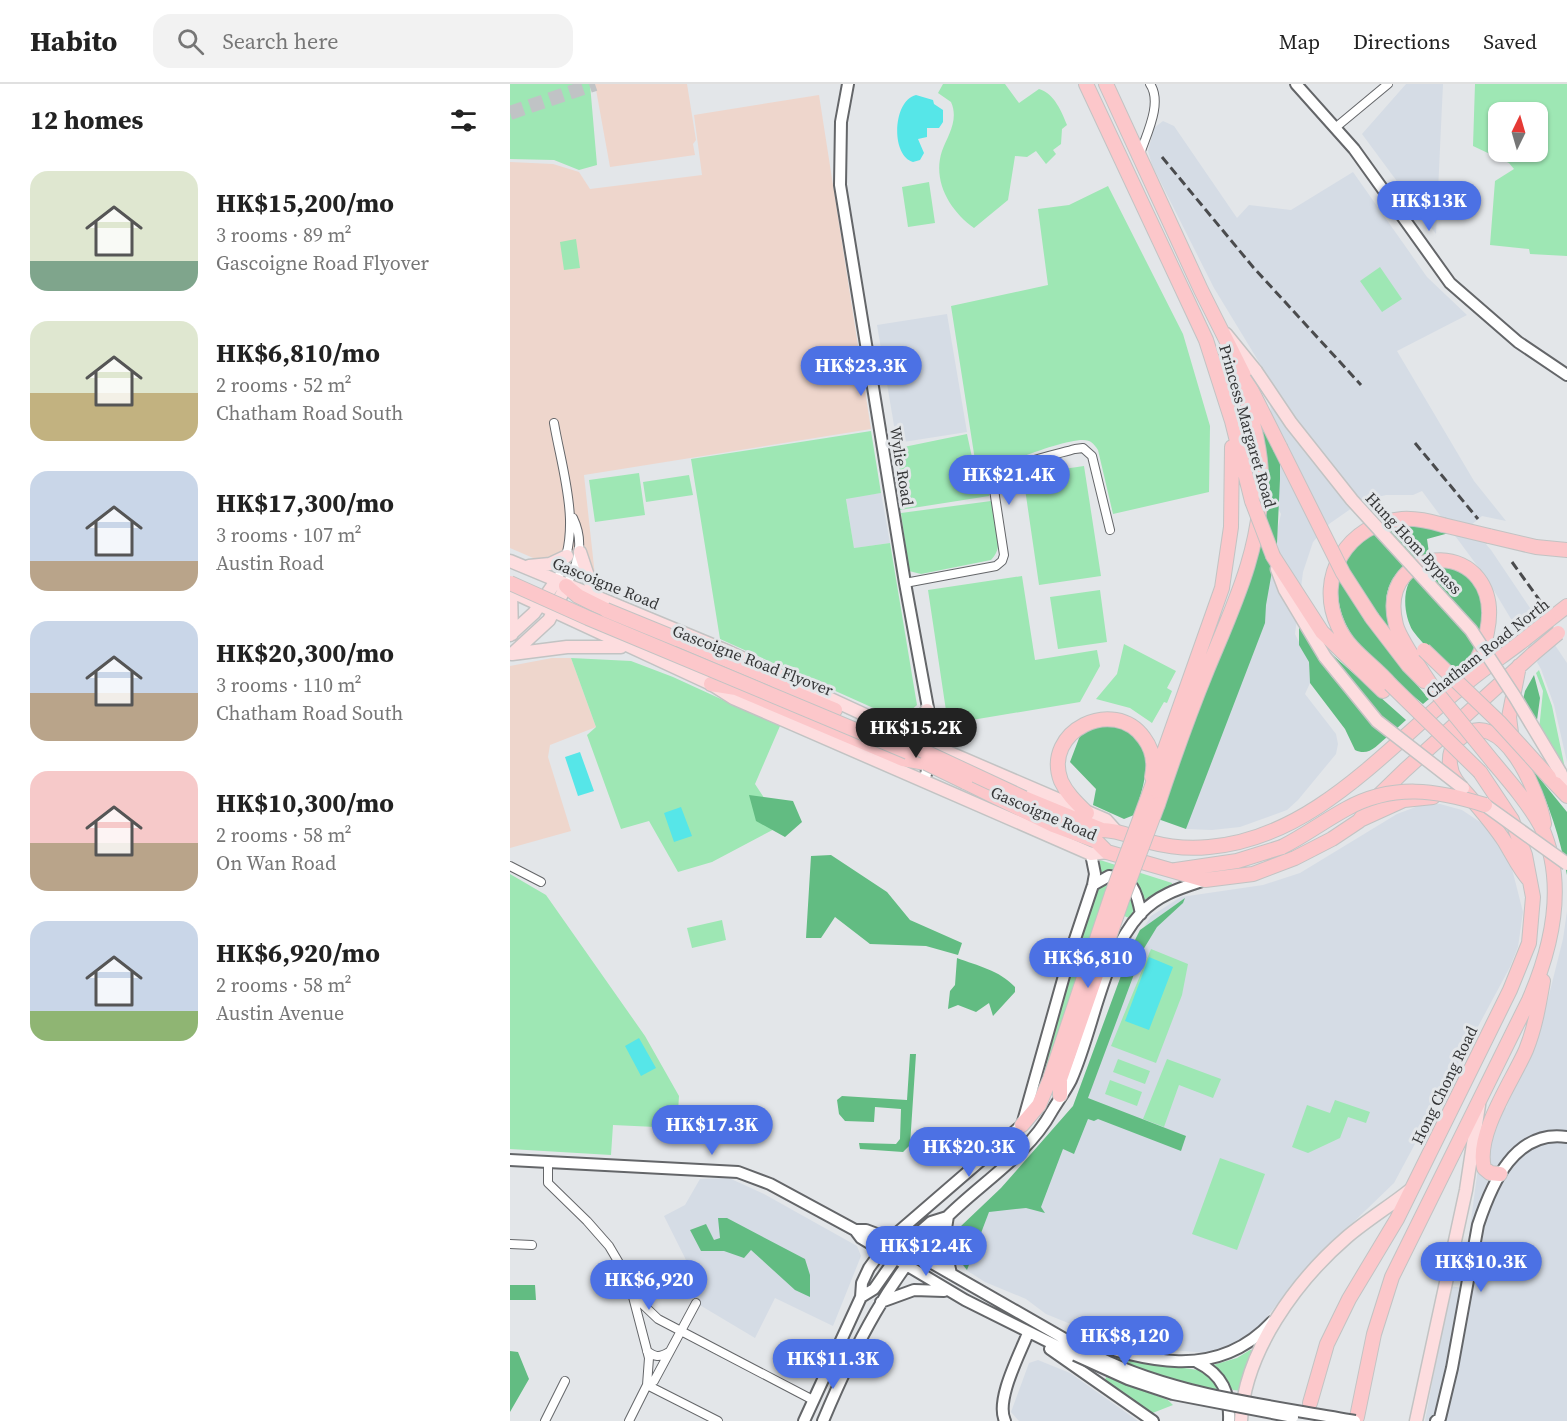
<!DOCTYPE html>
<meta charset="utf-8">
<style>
body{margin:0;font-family:"Source Serif 4",serif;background:#f2f2f2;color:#222;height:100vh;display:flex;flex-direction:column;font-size:22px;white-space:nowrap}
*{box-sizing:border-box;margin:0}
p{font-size:20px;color:#767676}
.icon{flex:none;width:33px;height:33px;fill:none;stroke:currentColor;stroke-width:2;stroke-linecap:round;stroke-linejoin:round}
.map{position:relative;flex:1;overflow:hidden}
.details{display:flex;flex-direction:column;background:#fff;width:510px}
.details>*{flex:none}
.needle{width:39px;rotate:5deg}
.controls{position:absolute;left:978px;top:18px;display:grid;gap:12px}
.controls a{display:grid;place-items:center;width:60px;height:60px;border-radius:12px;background:#fff;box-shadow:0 2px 4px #0004;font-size:30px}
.price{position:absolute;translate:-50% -51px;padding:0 14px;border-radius:21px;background:#4c71e4;color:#fff;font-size:20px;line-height:39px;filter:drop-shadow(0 2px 3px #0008)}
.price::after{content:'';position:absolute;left:50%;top:36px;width:18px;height:14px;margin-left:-9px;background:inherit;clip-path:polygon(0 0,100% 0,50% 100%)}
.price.active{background:#222;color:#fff}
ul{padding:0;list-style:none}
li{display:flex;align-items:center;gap:18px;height:150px;padding:0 30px}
li span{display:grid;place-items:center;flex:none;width:168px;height:120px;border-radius:18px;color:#555}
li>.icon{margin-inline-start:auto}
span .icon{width:72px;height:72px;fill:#fffc;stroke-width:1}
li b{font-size:26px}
h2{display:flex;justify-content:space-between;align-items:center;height:72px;padding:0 30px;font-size:26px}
header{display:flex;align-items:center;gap:36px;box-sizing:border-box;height:84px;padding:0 30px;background:#fff;border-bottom:2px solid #e0e0e0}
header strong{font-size:28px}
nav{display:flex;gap:33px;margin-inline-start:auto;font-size:21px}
.search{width:420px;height:54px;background:#f2f2f2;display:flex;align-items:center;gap:15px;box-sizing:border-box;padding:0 21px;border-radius:18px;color:#767676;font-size:22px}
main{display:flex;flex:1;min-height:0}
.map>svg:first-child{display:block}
</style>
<header>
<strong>Habito</strong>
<div class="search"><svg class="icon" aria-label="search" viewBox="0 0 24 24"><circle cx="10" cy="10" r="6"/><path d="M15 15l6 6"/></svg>Search here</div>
<nav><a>Map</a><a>Directions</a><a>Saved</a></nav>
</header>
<main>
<section class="details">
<h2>12 homes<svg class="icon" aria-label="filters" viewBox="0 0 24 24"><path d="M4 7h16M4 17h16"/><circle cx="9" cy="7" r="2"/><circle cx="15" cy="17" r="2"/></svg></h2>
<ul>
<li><span style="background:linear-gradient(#dfe7d0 75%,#7fa58c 0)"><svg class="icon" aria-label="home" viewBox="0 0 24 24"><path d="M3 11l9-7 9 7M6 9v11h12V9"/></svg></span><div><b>HK$15,200/mo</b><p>3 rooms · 89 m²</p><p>Gascoigne Road Flyover</p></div></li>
<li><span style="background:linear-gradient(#dfe7d0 60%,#c2b280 0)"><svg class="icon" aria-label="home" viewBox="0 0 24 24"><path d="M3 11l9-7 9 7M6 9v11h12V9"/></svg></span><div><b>HK$6,810/mo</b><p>2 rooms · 52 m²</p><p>Chatham Road South</p></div></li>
<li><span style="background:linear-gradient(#c9d6e8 75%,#b9a48a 0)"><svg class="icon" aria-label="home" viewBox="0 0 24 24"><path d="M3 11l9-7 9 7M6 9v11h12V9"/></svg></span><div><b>HK$17,300/mo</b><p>3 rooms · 107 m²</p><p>Austin Road</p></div></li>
<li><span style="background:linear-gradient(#c9d6e8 60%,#b9a48a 0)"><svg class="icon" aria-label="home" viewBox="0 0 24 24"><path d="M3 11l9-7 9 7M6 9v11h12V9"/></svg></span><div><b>HK$20,300/mo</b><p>3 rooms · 110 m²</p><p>Chatham Road South</p></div></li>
<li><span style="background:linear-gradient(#f6c9c9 60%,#b9a48a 0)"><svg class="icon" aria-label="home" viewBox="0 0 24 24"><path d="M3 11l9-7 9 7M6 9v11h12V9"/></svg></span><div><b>HK$10,300/mo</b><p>2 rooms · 58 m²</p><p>On Wan Road</p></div></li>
<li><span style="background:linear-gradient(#c9d6e8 75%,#8fb573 0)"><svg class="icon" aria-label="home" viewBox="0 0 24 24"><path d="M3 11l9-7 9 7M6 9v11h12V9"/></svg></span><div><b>HK$6,920/mo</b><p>2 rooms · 58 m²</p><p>Austin Avenue</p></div></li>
</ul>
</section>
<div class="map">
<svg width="1057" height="1337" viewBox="0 0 1057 1337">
<rect width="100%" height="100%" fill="#e3e6e9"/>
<path fill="#d5dce5" d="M896 0H933L926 150 852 50Z
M653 37 664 42 727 134 739 121 781 126 843 88 917 193 957 231 887 267 964 397 996 437 972 432 960 442 981 466 1057 579V678L1044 621 1031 585 977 495 912 407 903 411H876L852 417 819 440 803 458 793 488 785 550 799 578 800 599 795 610 826 650 828 660 826 670 788 716 777 726 730 743 702 746 676 745 764 460 771 430 763 416 758 366 761 328 755 288 704 204 642 81 638 67 644 44Z
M437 230 457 348 387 359 367 241Z
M371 409 380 459 344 464 336 414Z
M930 720 952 726 973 740 987 757 1001 781 1013 828 1008 863 1000 883 884 1099 803 1177 746 1246 718 1264 698 1269 634 1264 595 1254 536 1230 516 1215 475 1198 456 1186 446 1172 445 1155 450 1143 491 1104 563 1022 622 862 641 832 671 813 753 801 790 789 887 730 911 721Z
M1057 827V1337H915L940 1202 952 1204 973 1046 983 1022 996 1024 1032 939 1053 855Z
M219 1094 254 1110 347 1162 351 1172 323 1242 265 1214 245 1254 183 1217 189 1202 154 1132 175 1121 190 1095Z
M528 1276 560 1289 628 1337H509L501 1328 519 1279Z"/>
<path fill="#eed6cc" d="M85 0H177L186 56 183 60 185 71 100 83Z
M309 11 361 345 74 391 86 501 0 464V78L43 80 69 88 80 105 192 91 184 31Z
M42 574H61L86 643 40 661 38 673 61 747 0 764V582Z"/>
<path fill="#9ee7b4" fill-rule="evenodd" d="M0 0H80L87 81 69 86 44 76 0 75Z
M433 0H495L509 19 529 5C544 9 552 28 557 41L552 45 551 60 543 66 546 70 536 80 526 67 517 73 505 72 498 116 464 144C440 127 422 97 432 67 438 51 449 36 441 18L428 9Z
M965 0H1057V172L1020 170 1019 165 980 161 985 97 1004 85 999 79 963 62ZM988 28H1028V68H988Z
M419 98 425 139 398 143 392 103Z
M598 102 673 250 700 342 699 408 603 430 588 366C584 360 581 356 573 356 550 356 492 381 467 389L441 222 538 201 528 125 559 121Z
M66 155 70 184 54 186 50 158Z
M870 183 892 215 872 228 850 197Z
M361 347 371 409 336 415 344 464 380 459 407 621 390 636 210 555 181 375Z
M457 350 466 392 492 382 480 395 479 412 390 426 386 373 389 364Z
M574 382 591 492 529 501 513 391Z
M129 389 135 431 85 438 79 396Z
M179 391 183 411 136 418 133 398Z
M481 417C485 435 496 462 481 476L411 490 399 487 391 429Z
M512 492 525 576 587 566 590 582 570 618 438 640 418 506Z
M590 506 597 558 548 565 540 513Z
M614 560 666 587 657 604 662 607 657 619 654 618 642 639 620 624 586 615 607 590Z
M61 574 121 577 163 593 270 642 245 700 272 741 202 778 168 788 139 737 111 745 77 651 86 643Z
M1029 586 1042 622 1057 694 1029 646 1033 607 1026 589Z
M590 776 662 799V800L634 816C625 796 613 785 590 789Z
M0 790 36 811 135 952 169 1012 167 1044 103 1041 101 1071 0 1065Z
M600 798 622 811 623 828 619 834 614 832 529 1005 562 878 587 806Z
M212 836 216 856 182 864 177 844Z
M641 865 678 880 672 911 646 979 601 962Z
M608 975 640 987 635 1000 603 988Z
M657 975 711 995 703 1014 669 1001 654 1043 633 1035Z
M600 996 632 1008 627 1022 595 1010Z
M825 1016 860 1028 856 1039 838 1033 830 1054 798 1069 782 1063 797 1021 820 1029Z
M710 1074 755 1090 727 1166 682 1150Z
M582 1266 629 1277 694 1287 713 1303V1308L630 1288Z
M740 1266H745L733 1307 723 1306 703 1281 727 1274Z
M596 1293 658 1316 663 1321 640 1330 595 1297Z"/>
<path fill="#62bc82" d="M754 345 770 377V395L767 459 756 521 755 539 676 745 648 735 680 642 739 500 749 468 755 432 750 346Z
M903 441 939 449 917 455 919 469C878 482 868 513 882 551L834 480C850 453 873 442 903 441Z
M937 481C944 485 956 489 962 495 986 522 969 567 947 589 933 576 914 563 903 547 893 531 890 497 910 487 917 483 929 482 937 481Z
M829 494 893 585 919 615 913 620C875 586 820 552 829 494Z
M789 543 822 593 877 653C867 661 859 673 845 666L835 645 800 599 799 578 789 561Z
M816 565 896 636 885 646 854 616Z
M1024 591 1030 614 1027 636 1009 633 1015 607Z
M607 639 637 663C637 689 633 707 624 731L614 735 583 721 586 705 560 678 571 649 583 641Z
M1022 685 1057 728V791C1050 753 1039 720 1022 685Z
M239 711 283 717 292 738 275 753 246 737Z
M321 771 377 808 400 836 452 859 448 871 416 862 360 860 325 833 311 854H296L301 772Z
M675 814 673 819 647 843 633 866 578 1014 676 1052 671 1067 588 1035 584 1037 578 1035 564 1070 553 1065 531 1123 535 1129 516 1124 479 1128 457 1186 446 1172 445 1155 450 1143 491 1104 563 1022 622 862 630 846Z
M447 874C468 882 489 886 505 903V908L483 932 479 919 466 928 448 921 438 925 440 907 445 901Z
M400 970H406L400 1061 393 1068 350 1065 349 1059 386 1060 390 1055 391 1025 365 1023 364 1038 335 1037 329 1030 327 1016 332 1012 397 1016Z
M208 1134H217L295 1175 300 1191V1213L285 1206 241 1166 234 1174 214 1167H191L180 1146 196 1140 204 1156 210 1154Z
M0 1201H25L26 1216H0Z
M0 1267 8 1268 19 1295 0 1328Z"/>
<path fill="#56e6e8" d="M406 11 423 16 424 20 433 26V38L429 44H417V53L408 55 414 69 410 76 403 78C380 71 383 16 406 11Z
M70 668 84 707 68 712 55 673Z
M171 723 182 752 164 758 154 729Z
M639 873 663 883 639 946 615 937Z
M129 954 146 984 131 992 115 962Z"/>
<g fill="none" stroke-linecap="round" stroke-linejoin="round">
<path stroke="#c0c3c5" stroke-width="14" stroke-dasharray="14 7" stroke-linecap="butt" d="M0 29 85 0"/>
<defs>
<path id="street" d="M825 44 878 0
M630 70C636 51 653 19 640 0
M44 339C53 391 74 448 46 497
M395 499 486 482 492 477 494 471 483 399C491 381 544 371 565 365L573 364 582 372 600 446
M56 502C68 479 75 459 63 434
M0 782 31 798
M38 1078V1099L77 1137 99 1162 112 1184 122 1209 139 1274 137 1301
M0 1160 22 1161
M125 1213 148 1235 303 1316
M137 1267C145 1273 149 1274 159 1268
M137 1301 208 1337
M35 1337 55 1297
M119 1337 137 1301 144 1297 186 1219"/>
<path id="secondary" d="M338 0 331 38 330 101 395 499 425 662 414 696
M786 0 844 65 940 199 1008 258 1057 291
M583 801 599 792C623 793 627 809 631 830
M0 1076 228 1088 260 1100 345 1146 351 1154 455 1216 565 1271
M438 1132 434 1157 441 1190
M345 1146H356L380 1155 574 1266
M389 1166 421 1138 437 1133
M351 1213 364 1205 385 1175 390 1173
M371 1218 404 1206 434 1207
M564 1254C634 1276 705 1299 762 1238
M540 1265 643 1337
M687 1278C713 1291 720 1309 719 1337
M294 1337 351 1213 352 1199 359 1184 380 1155 512 1041 561 867 583 801 585 790 581 770
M313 1337C344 1263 380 1191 437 1133 472 1098 518 1071 542 1027 548 1017 556 1006 561 996 584 945 592 871 631 829 649 810 671 804 695 796
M495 1337C485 1316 510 1270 518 1249
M926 1337 930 1334 942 1284 968 1141C982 1099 1005 1045 1057 1053"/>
<path id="primary" d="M716 250 746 287
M70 468 85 513
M0 477 219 568 405 654 596 736 605 746
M19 482 40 480 57 472
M767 485 775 506 815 573
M0 507 201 600 223 614 581 770 597 768
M1 507 2 550
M0 551 24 529 46 497
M2 570 57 563H111
M2 570 39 536 56 502
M387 645 406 640 417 626
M1050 688 1057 703
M731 1337C734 1268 786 1197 837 1153 857 1136 880 1122 900 1106
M906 1337 956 1106 969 1021"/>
<path id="highway" d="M576 0 696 256 722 337 742 417
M596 0 691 206 770 363
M979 452 1026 463 1057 466
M763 472 812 548 873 607
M56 502 68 512 96 526
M862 534 898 581 914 597
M1039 536 1057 522
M167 555 267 597 277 606
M201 600 226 604 393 675 416 679
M880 600C863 580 839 567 828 542 805 493 838 439 892 435 906 434 919 437 933 441
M923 604C913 588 890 556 886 541 864 455 997 452 977 548 974 566 963 582 955 598
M268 605 277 606 325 626
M1002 657 999 633 1009 582
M1039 693 1057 712
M455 698 543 741 586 757 597 768 695 796 743 790 785 774 822 755 849 737 863 717 895 686 1023 570
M514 714 592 746C610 746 623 754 640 758 659 763 680 765 699 763 804 754 876 664 953 602 972 585 995 571 1015 555
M637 716 712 504 721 443 722 363
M648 720C663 675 679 630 697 586 723 523 752 464 751 394 751 354 735 316 727 277
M577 729C567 719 557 710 551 697 532 647 604 612 634 654 643 666 645 679 642 693
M850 736 894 716 923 713
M666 786 727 777 772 763
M1020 797C1009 785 1003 771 995 758 984 741 971 726 958 711 950 702 941 693 940 680 939 671 942 661 949 655 991 617 1030 711 1034 740
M550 1011V995L613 813
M512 1041 529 1021 540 995 602 810
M990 1090 980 1089 974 1084C965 1050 1003 996 1016 966 1025 944 1029 920 1033 897
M800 1319 817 1260 839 1215 887 1135 1000 906 1019 859 1023 813 1015 771 1002 736 970 688
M847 1333 864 1250 882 1193 1019 916C1043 861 1057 799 1031 742 1018 719 1001 699 984 679"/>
</defs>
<use href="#street" stroke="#646669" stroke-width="10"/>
<use href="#secondary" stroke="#646669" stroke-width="14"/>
<use href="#primary" stroke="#c2c3c3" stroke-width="15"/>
<use href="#highway" stroke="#c2c3c3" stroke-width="16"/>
<use href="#street" stroke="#fff" stroke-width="8"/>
<use href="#secondary" stroke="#fff" stroke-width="10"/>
<use href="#primary" stroke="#fddddf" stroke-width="12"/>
<use href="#highway" stroke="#fcc7ca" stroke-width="14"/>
<path stroke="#4a4b4d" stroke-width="3" stroke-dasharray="9 4.5" stroke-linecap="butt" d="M652 73 743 183 851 301
M905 359 968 435
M1002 478 1033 521"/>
<defs>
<path id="secondary-bridge" d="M574 1266C657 1311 753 1320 845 1337
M565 1271 618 1295 663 1310 783 1333"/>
<path id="primary-bridge" d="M746 287 781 339 842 416 961 546 1005 613 1050 688
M815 573 867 637 953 704
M975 721 1057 780"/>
<path id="highway-bridge" d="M770 363 833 489 862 534
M742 417 763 472
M933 441 979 452
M0 499 78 534 398 668
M96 526 167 555
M1015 555 1039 536
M914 566 989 638 1039 693
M1023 570 1048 549
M880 600 970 688
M923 604 984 679
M392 657 514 714
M416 679 455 698
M772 763C794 752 814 737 836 725 883 699 927 706 975 721
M602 810 637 716
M613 813 648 720"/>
</defs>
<use href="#secondary-bridge" stroke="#646669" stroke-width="14" stroke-linecap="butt"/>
<use href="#primary-bridge" stroke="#c2c3c3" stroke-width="15" stroke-linecap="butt"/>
<use href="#highway-bridge" stroke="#c2c3c3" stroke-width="16" stroke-linecap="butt"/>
<use href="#secondary-bridge" stroke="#fff" stroke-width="10"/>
<use href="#primary-bridge" stroke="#fddddf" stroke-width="12"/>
<use href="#highway-bridge" stroke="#fcc7ca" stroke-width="14"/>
</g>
<g text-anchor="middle" stroke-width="6" stroke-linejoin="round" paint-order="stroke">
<g font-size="16" fill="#353637" stroke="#e3e6e9">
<text transform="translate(738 342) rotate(74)" y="6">Princess Margaret Road</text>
<text transform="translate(392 382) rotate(81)" y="6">Wylie Road</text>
<text transform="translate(904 459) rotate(47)" y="6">Hung Hom Bypass</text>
<text transform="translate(96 499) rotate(22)" y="6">Gascoigne Road</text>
<text transform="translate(977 564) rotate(-38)" y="6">Chatham Road North</text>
<text transform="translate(243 576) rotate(21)" y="6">Gascoigne Road Flyover</text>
<text transform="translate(534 729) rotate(23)" y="6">Gascoigne Road</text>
<text transform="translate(934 1001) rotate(-64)" y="6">Hong Chong Road</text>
</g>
</g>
</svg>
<div class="controls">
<a><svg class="needle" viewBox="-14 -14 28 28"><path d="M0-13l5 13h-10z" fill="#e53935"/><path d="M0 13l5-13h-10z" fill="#767676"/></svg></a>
</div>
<b class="price" style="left:919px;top:148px">HK$13K</b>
<b class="price" style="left:351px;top:313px">HK$23.3K</b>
<b class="price" style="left:499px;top:422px">HK$21.4K</b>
<b class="price active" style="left:406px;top:675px">HK$15.2K</b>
<b class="price" style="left:578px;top:905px">HK$6,810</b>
<b class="price" style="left:202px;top:1072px">HK$17.3K</b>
<b class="price" style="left:459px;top:1094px">HK$20.3K</b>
<b class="price" style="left:416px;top:1193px">HK$12.4K</b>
<b class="price" style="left:971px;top:1209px">HK$10.3K</b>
<b class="price" style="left:139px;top:1227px">HK$6,920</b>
<b class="price" style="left:615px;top:1283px">HK$8,120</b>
<b class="price" style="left:323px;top:1306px">HK$11.3K</b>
</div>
</main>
